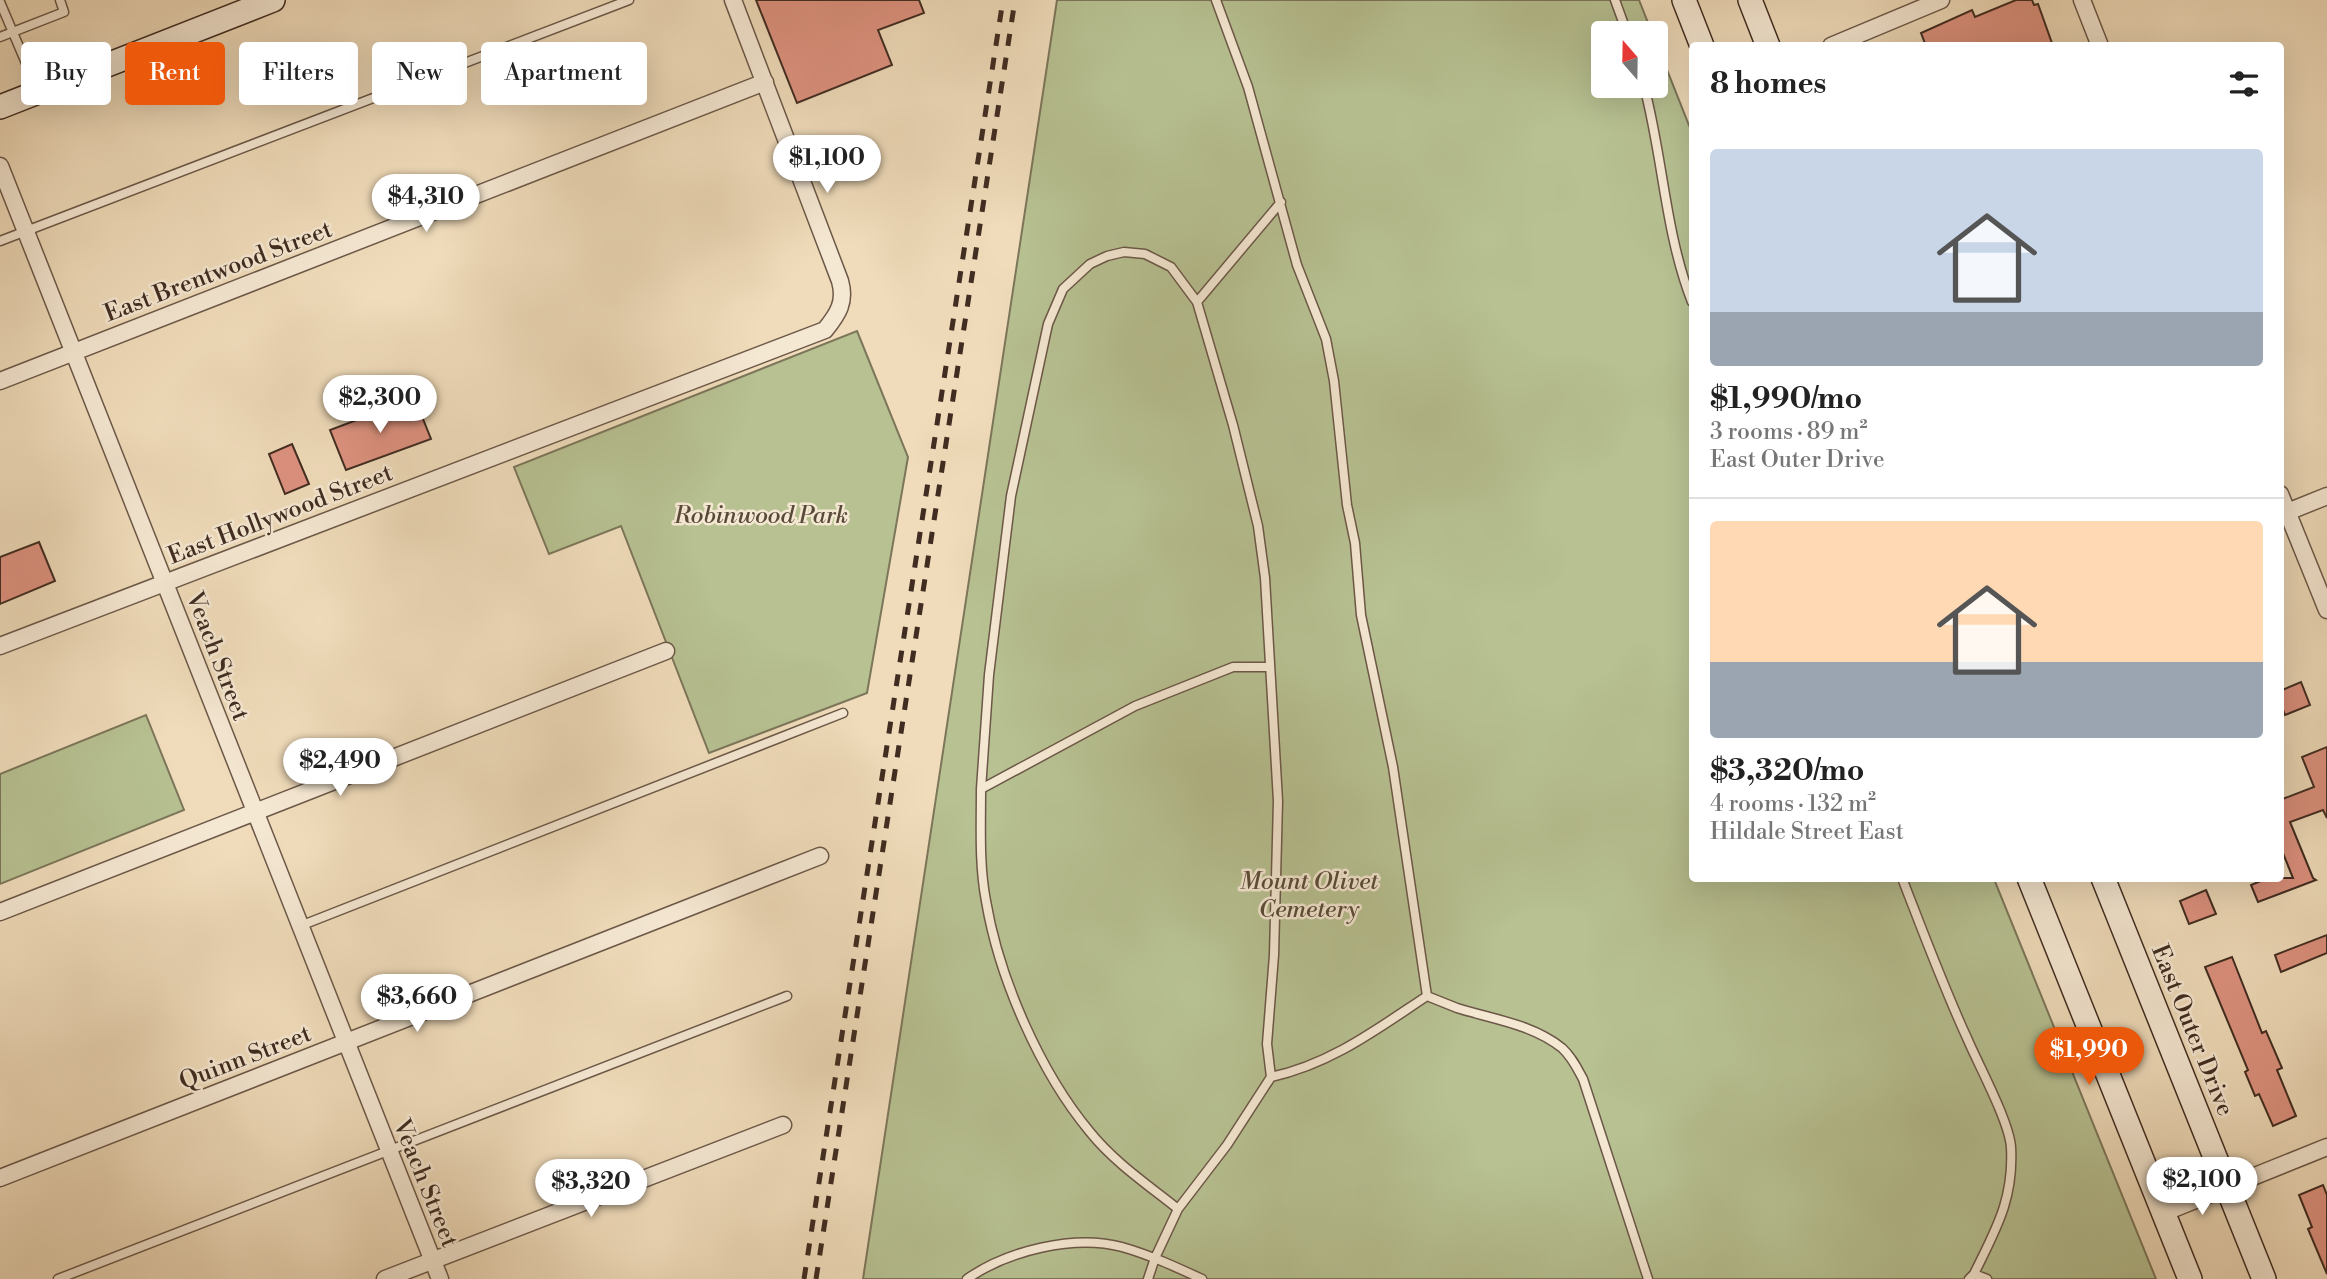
<!DOCTYPE html>
<meta charset="utf-8">
<style>
body{margin:0;font-family:"Libre Bodoni",serif;background:#f2f2f2;color:#222;height:100vh;display:flex;flex-direction:column;font-size:26px;white-space:nowrap}
*{box-sizing:border-box;margin:0}
p{font-size:23px;color:#767676}
.icon{flex:none;width:38px;height:38px;fill:none;stroke:currentColor;stroke-width:2;stroke-linecap:round;stroke-linejoin:round}
.map{position:relative;flex:1;overflow:hidden}
.side{position:absolute;left:1689px;top:42px;width:595px;height:840px;display:flex;flex-direction:column;background:#fff;border-radius:7px;box-shadow:0 7px 28px #0002}
.side>*{flex:none}
.top-card{position:absolute;left:21px;top:42px;width:665px;height:63px;display:flex;gap:14px}
.needle{width:46px;rotate:340deg}
.fabs{position:absolute;left:1591px;top:21px;display:grid;gap:14px}
.fabs a{display:grid;place-items:center;width:77px;height:77px;border-radius:7px;background:#fff;box-shadow:0 7px 28px #0002;font-size:35px}
.price{position:absolute;translate:-50% -60px;padding:0 16px;border-radius:24px;background:#fff;color:#222;font-size:23px;line-height:46px;filter:drop-shadow(0 2px 4px #0008)}
.price::after{content:'';position:absolute;left:50%;top:42px;width:21px;height:16px;margin-left:-10px;background:inherit;clip-path:polygon(0 0,100% 0,50% 100%)}
.price.active{background:#ea580c;color:#fff}
ul{padding:0;list-style:none}
li{display:grid;align-content:center;gap:14px;height:371px;padding:0 21px}
li+li{border-top:2px solid #e0e0e0}
li span{display:grid;place-items:center;height:217px;border-radius:7px;color:#555}
li>.icon{margin-inline-start:auto}
span .icon{width:126px;height:126px;fill:#fffc;stroke-width:1}
li b{font-size:30px}
h2{display:flex;justify-content:space-between;align-items:center;height:84px;padding:0 21px;font-size:30px}
.chip{padding:0 24px;border-radius:7px;background:#fff;box-shadow:0 7px 28px #0002;font-size:24px;line-height:63px}
.chip.active{background:#ea580c;color:#fff}
.map>svg:first-child{display:block}
</style>
<div class="map">
<svg width="2327" height="1279" viewBox="0 0 2327 1279">
<rect width="100%" height="100%" fill="#f0dcbb"/>
<filter id="stains"><feTurbulence type="fractalNoise" baseFrequency=".00286" numOctaves="4"/><feColorMatrix values="0 0 0 0 .2 0 0 0 0 .09 0 0 0 0 .02 0 0 0 .5 -.17"/></filter>
<radialGradient id="worn" r=".72"><stop offset=".6" stop-color="#630" stop-opacity="0"/><stop offset="1" stop-color="#630" stop-opacity=".3"/></radialGradient>
<path fill="#b7c192" stroke="#7c765a" stroke-width="2" d="M1057 0H1639L1652 33H1603V86H1656V42L1692 133V878L1994 879 2156 1279H863Z
M857 331 908 457 867 693 709 753 621 526 549 554 514 467Z
M146 715 184 810 0 884V774Z"/>
<path fill="#de9280" stroke="#402c21" stroke-width="2" d="M756 0H919L924 13 878 30 892 65 797 103Z
M2016 0H2032L2034 5 2038 4 2053 46H1926L1921 33 1972 10 1975 17Z
M415 399 431 439 346 470 330 430 383 410 384 412Z
M292 444 309 484 285 494 269 454Z
M39 542 55 581 0 604V557Z
M2301 682 2310 705 2285 715 2280 702V691Z
M2327 747V818L2323 810 2290 822 2313 878 2316 880 2258 902 2251 885 2268 878H2293L2280 846V800L2314 787 2302 757Z
M2206 890 2216 914 2189 924 2180 901Z
M2327 935V953L2281 972 2275 955Z
M2232 957 2262 1033 2266 1031 2282 1068 2277 1070 2296 1116 2273 1126 2259 1094 2255 1096 2245 1072 2248 1070 2205 967Z
M2323 1185 2327 1195V1274L2308 1229 2312 1227 2299 1195Z"/>
<g fill="none" stroke-linecap="round" stroke-linejoin="round">
<defs>
<path id="lane" d="M1216 0 1248 87 1297 265 1326 339 1334 381 1347 505 1355 543 1361 615 1393 767 1427 996
M1615 0 1627 33
M0 2 37 89
M0 37 64 12 60 0
M1644 86C1663 157 1665 233 1692 302
M0 241 629 0
M1197 302 1281 202
M981 789 989 675 1011 496 1048 324 1063 289 1090 264 1107 256 1124 252 1145 254 1171 267 1197 302 1233 425 1258 526 1265 578 1278 801 1274 955 1267 1044 1271 1077
M1902 878C1923 932 1943 986 1967 1038 1978 1064 2009 1121 2011 1147 2014 1199 1996 1229 1974 1274L1969 1279
M300 926 843 713
M1178 1209C1148 1185 1114 1162 1090 1132 1040 1072 999 978 986 901 979 865 981 826 981 789L1135 706 1233 667H1269
M1974 1274 1987 1279
M58 1279 787 996
M967 1279C1007 1251 1074 1234 1122 1247 1150 1255 1176 1267 1202 1279
M1148 1279 1155 1258 1178 1209 1227 1145 1271 1077C1331 1064 1377 1029 1427 996 1437 1000 1447 1004 1457 1008 1492 1019 1532 1024 1562 1048 1572 1057 1577 1068 1583 1079L1648 1279"/>
<path id="street" d="M2082 0 2100 46
M1831 46 1941 0
M0 166 440 1279
M0 381 765 82
M2280 494 2327 610
M2280 515 2327 496
M0 646 825 330C838 314 846 302 840 281L733 0
M0 912 666 651
M0 1178 820 856
M2163 1213 2327 1147
M385 1279 783 1125"/>
<path id="secondary" d="M1684 0 1702 46
M1750 0 1768 46
M0 107 273 0
M2029 878 2190 1279
M2103 878 2264 1279"/>
</defs>
<use href="#lane" stroke="#6c5848" stroke-width="11"/>
<use href="#street" stroke="#6c5848" stroke-width="19"/>
<use href="#secondary" stroke="#402c21" stroke-width="26"/>
<use href="#lane" stroke="#f5e8d3" stroke-width="8"/>
<use href="#street" stroke="#f5e8d3" stroke-width="16"/>
<use href="#secondary" stroke="#f5e8d3" stroke-width="23"/>
<path stroke="#402c21" stroke-width="5" stroke-dasharray="12 12" stroke-linecap="butt" d="M804 1279 1003 0
M816 1279 1015 0"/>
</g>
<g text-anchor="middle" stroke-width="5" stroke-linejoin="round" paint-order="stroke">
<g font-size="24" fill="#402c21" stroke="#f5e8d3">
<text transform="translate(218 271) rotate(-21)" y="8">East Brentwood Street</text>
<text transform="translate(280 514) rotate(-21)" y="8">East Hollywood Street</text>
<text transform="translate(218 656) rotate(69)" y="8">Veach Street</text>
<text transform="translate(2193 1030) rotate(68)" y="8">East Outer Drive</text>
<text transform="translate(245 1057) rotate(-21)" y="8">Quinn Street</text>
<text transform="translate(426 1183) rotate(68)" y="8">Veach Street</text>
</g>
<g font-size="24" font-style="italic" fill="#584a38" stroke="#f5e8d3">
<text x="761" y="523">Robinwood Park</text>
<text x="1309" y="889">Mount Olivet<tspan x="1309" dy="28">Cemetery</tspan></text>
</g>
</g>
<rect width="100%" height="100%" filter="url(#stains)"/>
<rect width="100%" height="100%" fill="url(#worn)"/>
</svg>
<div class="fabs">
<a><svg class="needle" viewBox="-14 -14 28 28"><path d="M0-13l5 13h-10z" fill="#e53935"/><path d="M0 13l5-13h-10z" fill="#767676"/></svg></a>
</div>
<b class="price" style="left:827px;top:195px">$1,100</b>
<b class="price" style="left:426px;top:234px">$4,310</b>
<b class="price" style="left:380px;top:435px">$2,300</b>
<b class="price" style="left:340px;top:798px">$2,490</b>
<b class="price" style="left:417px;top:1034px">$3,660</b>
<b class="price active" style="left:2089px;top:1087px">$1,990</b>
<b class="price" style="left:2202px;top:1217px">$2,100</b>
<b class="price" style="left:591px;top:1219px">$3,320</b>
<div class="top-card">
<a class="chip">Buy</a>
<a class="chip active">Rent</a>
<a class="chip">Filters</a>
<a class="chip">New</a>
<a class="chip">Apartment</a>
</div>
<section class="side">
<h2>8 homes<svg class="icon" aria-label="filters" viewBox="0 0 24 24"><path d="M4 7h16M4 17h16"/><circle cx="9" cy="7" r="2"/><circle cx="15" cy="17" r="2"/></svg></h2>
<ul>
<li><span style="background:linear-gradient(#c9d6e8 75%,#9aa5b1 0)"><svg class="icon" aria-label="home" viewBox="0 0 24 24"><path d="M3 11l9-7 9 7M6 9v11h12V9"/></svg></span><div><b>$1,990/mo</b><p>3 rooms · 89 m²</p><p>East Outer Drive</p></div></li>
<li><span style="background:linear-gradient(#ffd9b3 65%,#9aa5b1 0)"><svg class="icon" aria-label="home" viewBox="0 0 24 24"><path d="M3 11l9-7 9 7M6 9v11h12V9"/></svg></span><div><b>$3,320/mo</b><p>4 rooms · 132 m²</p><p>Hildale Street East</p></div></li>
</ul>
</section>
</div>
